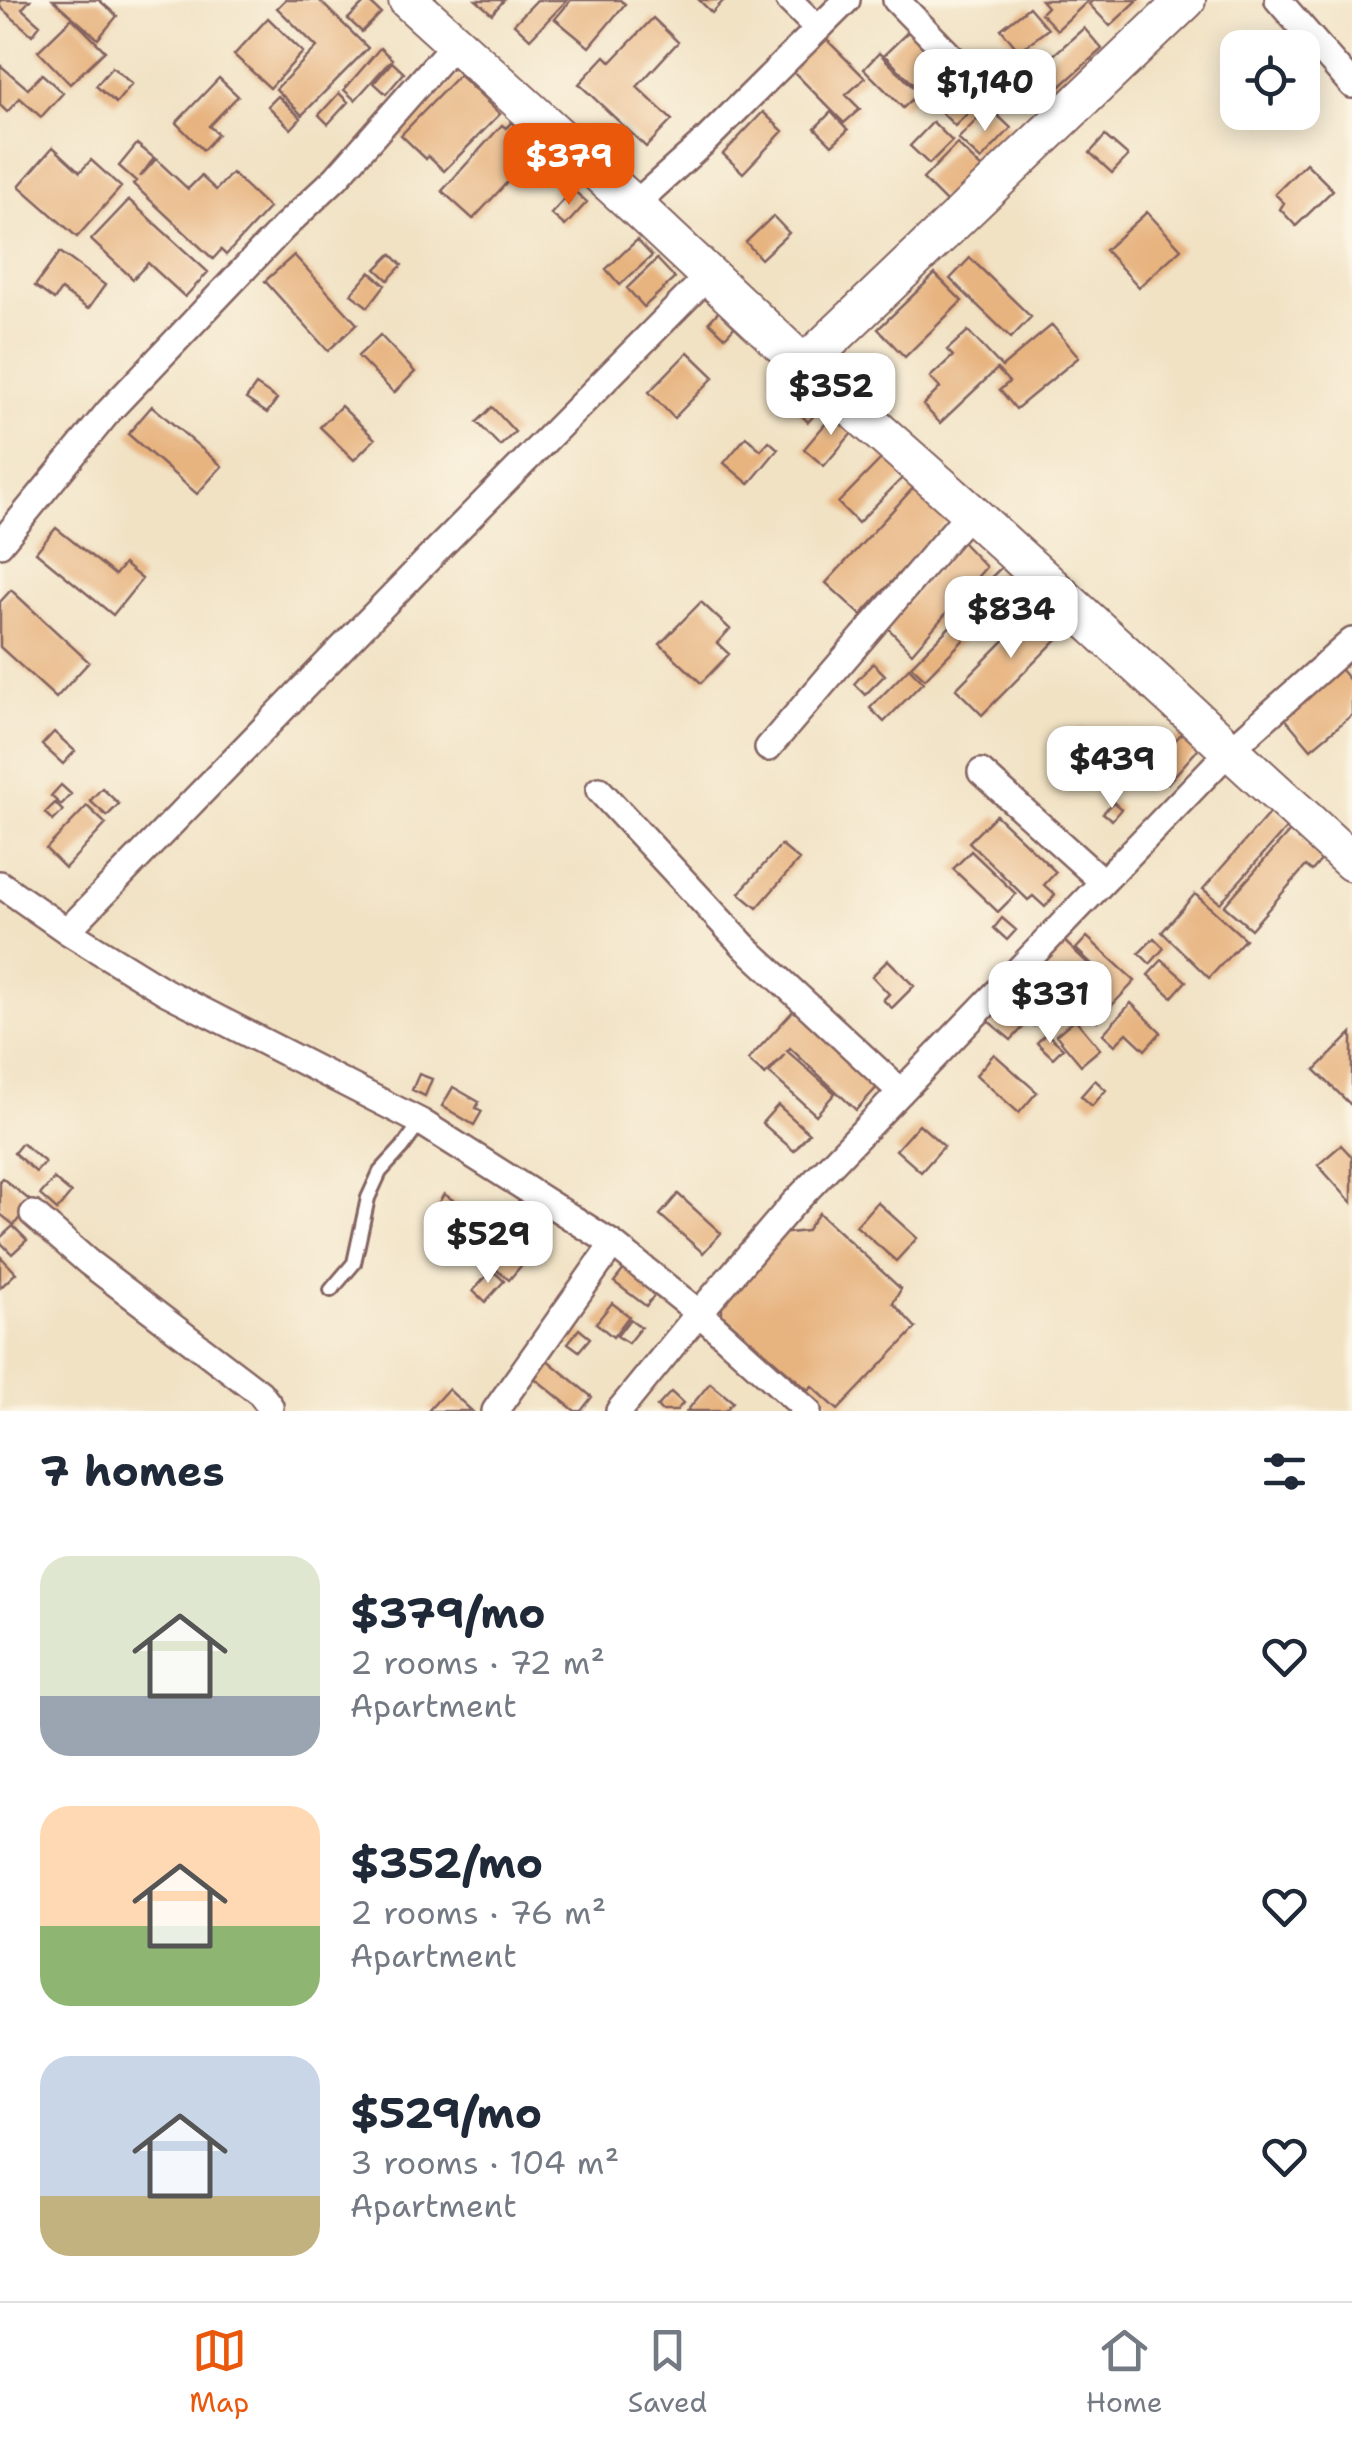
<!DOCTYPE html>
<meta charset="utf-8">
<style>
body{margin:0;font-family:"Shantell Sans",sans-serif;background:#f6f6f7;color:#1f2937;height:100vh;display:flex;flex-direction:column;font-size:38px;white-space:nowrap}
*{box-sizing:border-box;margin:0}
p{font-size:32px;color:#747a83}
.icon{flex:none;width:55px;height:55px;fill:none;stroke:currentColor;stroke-width:2;stroke-linecap:round;stroke-linejoin:round}
.map{position:relative;height:1411px;overflow:hidden}
.sheet{display:flex;flex-direction:column;background:#fff;flex:1}
.sheet>*{flex:none}
.controls{position:absolute;left:1220px;top:30px;display:grid;gap:20px}
.controls a{display:grid;place-items:center;width:100px;height:100px;border-radius:20px;background:#fff;box-shadow:0 5px 25px #0003;font-size:50px}
.price{position:absolute;translate:-50% -85px;padding:0 22px;border-radius:20px;background:#fff;color:#222;font-size:32px;line-height:65px;filter:drop-shadow(0 2px 5px #0008)}
.price::after{content:'';position:absolute;left:50%;top:60px;width:30px;height:22px;margin-left:-15px;background:inherit;clip-path:polygon(0 0,100% 0,50% 100%)}
.price.active{background:#ea580c;color:#fff}
ul{padding:0;list-style:none}
li{display:flex;align-items:center;gap:30px;height:250px;padding:0 40px}
li span{display:grid;place-items:center;flex:none;width:280px;height:200px;border-radius:30px;color:#555}
li>.icon{margin-inline-start:auto}
span .icon{width:120px;height:120px;fill:#fffc;stroke-width:1}
li b{font-size:42px}
h2{display:flex;justify-content:space-between;align-items:center;height:120px;padding:0 40px;font-size:42px}
.tab-bar{display:flex;justify-content:space-around;align-items:center;height:140px;border-top:2px solid #e0e1e3;background:#fff;font-size:28px;color:#747a83}
.tab-bar a{display:grid;justify-items:center;gap:5px}
.tab-bar .active{color:#ea580c}
.map>svg:first-child{display:block}
</style>
<div class="map">
<svg width="1352" height="1411" viewBox="0 0 1352 1411">
<rect width="100%" height="100%" fill="#fcf5e5"/>
<filter id="ink" filterUnits="userSpaceOnUse"><feTurbulence type="fractalNoise" baseFrequency=".01" numOctaves="2"/><feDisplacementMap in="SourceGraphic" scale="20" xChannelSelector="R" yChannelSelector="G"/><feConvolveMatrix kernelMatrix="1 2 1 2 8 2 1 2 1" color-interpolation-filters="sRGB"/></filter>
<filter id="wash" filterUnits="userSpaceOnUse"><feTurbulence type="fractalNoise" baseFrequency=".0048" numOctaves="4" result="noise"/><feDisplacementMap in="SourceGraphic" scale="40" xChannelSelector="R" yChannelSelector="G"/><feGaussianBlur stdDeviation="2.25" result="paint"/><feColorMatrix in="noise" values="0 0 0 0 0 0 0 0 0 0 0 0 0 0 0 0 0 1.4 0 .05"/><feComposite in="paint" operator="in"/></filter>
<g filter="url(#wash)">
<rect width="100%" height="100%" fill="#f1e2c4"/>
<g id="blocks">
<path fill="#e7b37f" d="M0 0H30L22 9 40 25 32 35 0 7Z
M53 0H99L117 16 98 39Z
M285 0H319L368 48 302 115 276 89 317 47 277 8Z
M367 0 381 13 362 32 348 19Z
M476 0H504L492 14Z
M537 0H567L530 39 514 24Z
M571 0H620L625 4 589 47 555 19Z
M699 0H724L712 13Z
M1041 0H1089L1057 30 1041 13 1047 7Z
M1093 0H1138L1110 26 1089 4Z
M1029 7 1048 29 1019 51 1001 29Z
M72 18 105 51 70 84 38 51Z
M268 18 303 52 270 88 234 55Z
M653 18 678 42 637 87 672 120 646 147 579 84 605 56 611 62Z
M914 26 984 97 955 126 884 55Z
M1084 28 1102 49 1053 93 1034 72Z
M823 36 865 78 846 95 860 109 844 123 790 68Z
M380 48 392 59 355 100 344 90Z
M879 53 919 93 903 108 864 69Z
M392 62 404 73 386 94 374 83Z
M0 65 28 89 42 74 63 93 41 117 20 98 7 112 0 105Z
M112 67 132 84 116 103 96 86Z
M459 75 500 114 444 171 428 156 426 159 401 135Z
M219 78 238 96 209 126 218 134 203 150 176 123Z
M339 93 348 102 328 124 319 115Z
M278 96 301 118 291 129 268 106Z
M989 107 1011 128 981 160 958 139Z
M763 112 783 131 743 173 723 154Z
M831 112 848 130 832 145 815 128Z
M512 122 539 148 473 219 442 191 502 125 506 128Z
M933 122 952 141 929 164 910 146Z
M1105 136 1128 156 1112 173 1090 153Z
M137 144 154 158 140 177 156 159 188 189 201 176 216 190 232 173 269 208 226 255 221 250 213 259 133 184 136 181 119 166Z
M957 144 985 171 950 206 923 179Z
M53 147 80 172 91 160 121 187 77 237 19 186Z
M1306 163 1333 190 1296 226 1280 209 1284 203 1275 194Z
M573 190 587 202 565 226 551 214Z
M129 200 208 272 185 297 148 263 133 279 91 240Z
M1147 212 1181 249 1139 287 1105 250Z
M773 216 789 233 761 259 746 242Z
M637 240 652 256 620 285 606 269Z
M60 252 105 285 88 309 61 290 54 300 35 286Z
M391 254 402 265 388 280 376 269Z
M294 255 357 324 328 351 265 281Z
M970 258 1031 317 1011 338 950 279Z
M657 259 675 278 644 307 627 288Z
M370 272 385 285 368 307 351 294Z
M935 274 962 301 905 357 878 329Z
M721 309 737 324 725 337 709 322Z
M1052 325 1079 357 1016 409 1000 390 1009 382 997 369 940 423 923 405 940 388 930 377 953 356 947 350 968 331 1002 367Z
M380 335 415 372 394 393 358 356Z
M688 352 714 377 674 418 649 392Z
M803 377 828 400 808 422 783 397Z
M256 385 277 399 267 413 246 399Z
M152 406 222 466 197 494 128 434Z
M341 406 375 439 354 460 320 427Z
M492 407 515 432 500 446 477 422Z
M838 409 858 426 824 466 804 449Z
M746 437 761 450 769 441 778 449 749 484 724 463Z
M887 453 907 473 858 523 838 503Z
M914 487 949 519 861 615 826 583Z
M56 528 115 575 124 564 142 579 113 615 36 552Z
M962 542 986 567 912 653 886 626Z
M1010 559 1034 583 999 617 975 593Z
M11 590 89 662 56 698 0 647V602Z
M977 599 991 612 925 679 911 666Z
M701 602 730 629 717 643 729 654 701 683 660 644Z
M1053 610 1070 626 982 715 956 689 1027 617 1036 626Z
M873 663 885 675 865 695 854 684Z
M1335 663 1352 683V715L1311 749 1278 710Z
M909 668 923 682 884 722 870 708Z
M1082 728 1120 765 1095 790 1057 753Z
M54 732 75 751 63 764 42 745Z
M1182 733 1199 748 1168 783 1151 768Z
M61 785 71 794 61 805 51 796Z
M102 788 119 804 107 816 90 801Z
M1113 802 1121 809 1112 820 1103 813Z
M55 803 63 811 53 821 45 813Z
M87 806 106 824 65 868 46 849Z
M1273 809 1290 824 1220 903 1203 889Z
M996 815 1056 872 1044 885 1055 895 1045 907 1033 896 1028 900 969 842Z
M1290 831 1322 859 1312 871 1306 866 1251 929 1224 906Z
M781 845 799 860 757 908 739 893Z
M971 851 1016 894 998 912 953 869Z
M1195 894 1245 939 1209 978 1162 932Z
M1002 918 1016 930 1007 940 994 928Z
M1087 937 1135 981 1097 1021 1071 997 1097 969 1076 949Z
M1154 938 1164 948 1150 964 1139 953Z
M1062 939 1094 969 1071 993 1039 963Z
M888 960 914 986 892 1008 883 1000 889 994 872 976Z
M1162 960 1186 981 1172 997 1148 975Z
M1019 982 1049 1009 1034 1026 1004 999Z
M1001 1003 1026 1024 1011 1040 987 1020Z
M1131 1003 1161 1032 1145 1050 1127 1033 1115 1045 1103 1034Z
M796 1008 879 1085 856 1110 790 1048 787 1051 835 1093 816 1115 769 1073 785 1054 765 1075 748 1060Z
M1075 1019 1100 1049 1081 1065 1056 1035Z
M1046 1033 1063 1048 1053 1058 1037 1043Z
M1352 1033V1106L1315 1070Z
M994 1054 1037 1092 1019 1113 976 1075Z
M419 1074 432 1079 425 1096 412 1090Z
M1095 1080 1106 1090 1092 1106 1081 1096Z
M453 1087 479 1102 476 1108 482 1111 474 1125 442 1106Z
M778 1105 809 1133 794 1151 762 1123Z
M919 1124 944 1146 921 1172 896 1150Z
M22 1143 45 1162 36 1172 14 1153Z
M1341 1145 1352 1157V1203L1318 1165Z
M2 1178 32 1202 14 1225 0 1214V1181Z
M54 1179 71 1193 57 1210 40 1195Z
M444 1194 459 1204 448 1221 433 1212Z
M678 1194 721 1233 703 1253 660 1215Z
M877 1202 917 1238 896 1261 856 1226Z
M819 1213 901 1289 893 1303 916 1328 838 1410 812 1386 808 1390 722 1315V1298L780 1234 806 1231Z
M13 1226 27 1240 12 1254 0 1242V1238Z
M508 1247 525 1261 509 1280 492 1266Z
M0 1256 16 1273 0 1288Z
M628 1264 660 1288 646 1306 614 1282Z
M492 1270 504 1281 485 1302 473 1291Z
M612 1303 629 1316 613 1337 596 1323Z
M630 1319 641 1327 628 1343 617 1336Z
M579 1329 590 1338 579 1351 568 1343Z
M546 1359 592 1397 581 1411H575L532 1376Z
M710 1383 733 1402 725 1411H687Z
M448 1389 472 1411H428Z
M671 1392 683 1403 676 1411H661L657 1407Z"/>
</g>
</g>
<g filter="url(#ink)">
<use href="#blocks" fill-opacity="0" stroke="#846361" stroke-width="2.5"/>
<g fill="none" stroke-linecap="round" stroke-linejoin="round">
<defs>
<path id="lane" d="M331 1290 354 1263 368 1198 380 1172 402 1148 421 1122"/>
<path id="street" d="M789 0 817 28
M896 0 964 70
M1278 0 1352 85
M634 205 704 142 847 0
M0 544 109 411 284 227 336 178 455 43
M768 748 970 512
M981 772 1103 882
M599 790 745 947 901 1092
M0 884 67 931 166 992 421 1122 613 1244 699 1313 808 1411
M67 931 439 548 708 276
M33 1214 88 1262 260 1393 270 1406 268 1411
M495 1411 613 1244
M619 1411 699 1313 793 1204 1231 749 1352 641"/>
<path id="secondary" d="M408 0 634 205 804 365 970 512 1352 862
M804 365 1186 0"/>
</defs>
<use href="#lane" stroke="#846361" stroke-width="18"/>
<use href="#street" stroke="#846361" stroke-width="30"/>
<use href="#secondary" stroke="#846361" stroke-width="42"/>
<use href="#lane" stroke="#fff" stroke-width="12"/>
<use href="#street" stroke="#fff" stroke-width="25"/>
<use href="#secondary" stroke="#fff" stroke-width="38"/>
</g>
</g>
</svg>
<div class="controls">
<a><svg class="icon" aria-label="locate" viewBox="0 0 24 24"><circle cx="12" cy="12" r="6"/><path d="M12 2v4M12 18v4M2 12h4M18 12h4"/></svg></a>
</div>
<b class="price" style="left:985px;top:134px">$1,140</b>
<b class="price active" style="left:569px;top:208px">$379</b>
<b class="price" style="left:831px;top:438px">$352</b>
<b class="price" style="left:1011px;top:661px">$834</b>
<b class="price" style="left:1112px;top:811px">$439</b>
<b class="price" style="left:1050px;top:1046px">$331</b>
<b class="price" style="left:488px;top:1286px">$529</b>
</div>
<section class="sheet">
<h2>7 homes<svg class="icon" aria-label="filters" viewBox="0 0 24 24"><path d="M4 7h16M4 17h16"/><circle cx="9" cy="7" r="2"/><circle cx="15" cy="17" r="2"/></svg></h2>
<ul>
<li><span style="background:linear-gradient(#dfe7d0 70%,#9aa5b1 0)"><svg class="icon" aria-label="home" viewBox="0 0 24 24"><path d="M3 11l9-7 9 7M6 9v11h12V9"/></svg></span><div><b>$379/mo</b><p>2 rooms · 72 m²</p><p>Apartment</p></div><svg class="icon" aria-label="heart" viewBox="0 0 24 24"><path d="M12 20l-8-8c-3-5 5-10 8-4 3-6 11-1 8 4z"/></svg></li>
<li><span style="background:linear-gradient(#ffd9b3 60%,#8fb573 0)"><svg class="icon" aria-label="home" viewBox="0 0 24 24"><path d="M3 11l9-7 9 7M6 9v11h12V9"/></svg></span><div><b>$352/mo</b><p>2 rooms · 76 m²</p><p>Apartment</p></div><svg class="icon" aria-label="heart" viewBox="0 0 24 24"><path d="M12 20l-8-8c-3-5 5-10 8-4 3-6 11-1 8 4z"/></svg></li>
<li><span style="background:linear-gradient(#c9d6e8 70%,#c2b280 0)"><svg class="icon" aria-label="home" viewBox="0 0 24 24"><path d="M3 11l9-7 9 7M6 9v11h12V9"/></svg></span><div><b>$529/mo</b><p>3 rooms · 104 m²</p><p>Apartment</p></div><svg class="icon" aria-label="heart" viewBox="0 0 24 24"><path d="M12 20l-8-8c-3-5 5-10 8-4 3-6 11-1 8 4z"/></svg></li>
</ul>
</section>
<nav class="tab-bar">
<a class="active"><svg class="icon" aria-label="map" viewBox="0 0 24 24"><path d="M3 6l6-2 6 2 6-2v14l-6 2-6-2-6 2zM9 4v14M15 6v14"/></svg>Map</a>
<a><svg class="icon" aria-label="saved" viewBox="0 0 24 24"><path d="M7 4h10v16l-5-4-5 4z"/></svg>Saved</a>
<a><svg class="icon" aria-label="home" viewBox="0 0 24 24"><path d="M3 11l9-7 9 7M6 9v11h12V9"/></svg>Home</a>
</nav>
